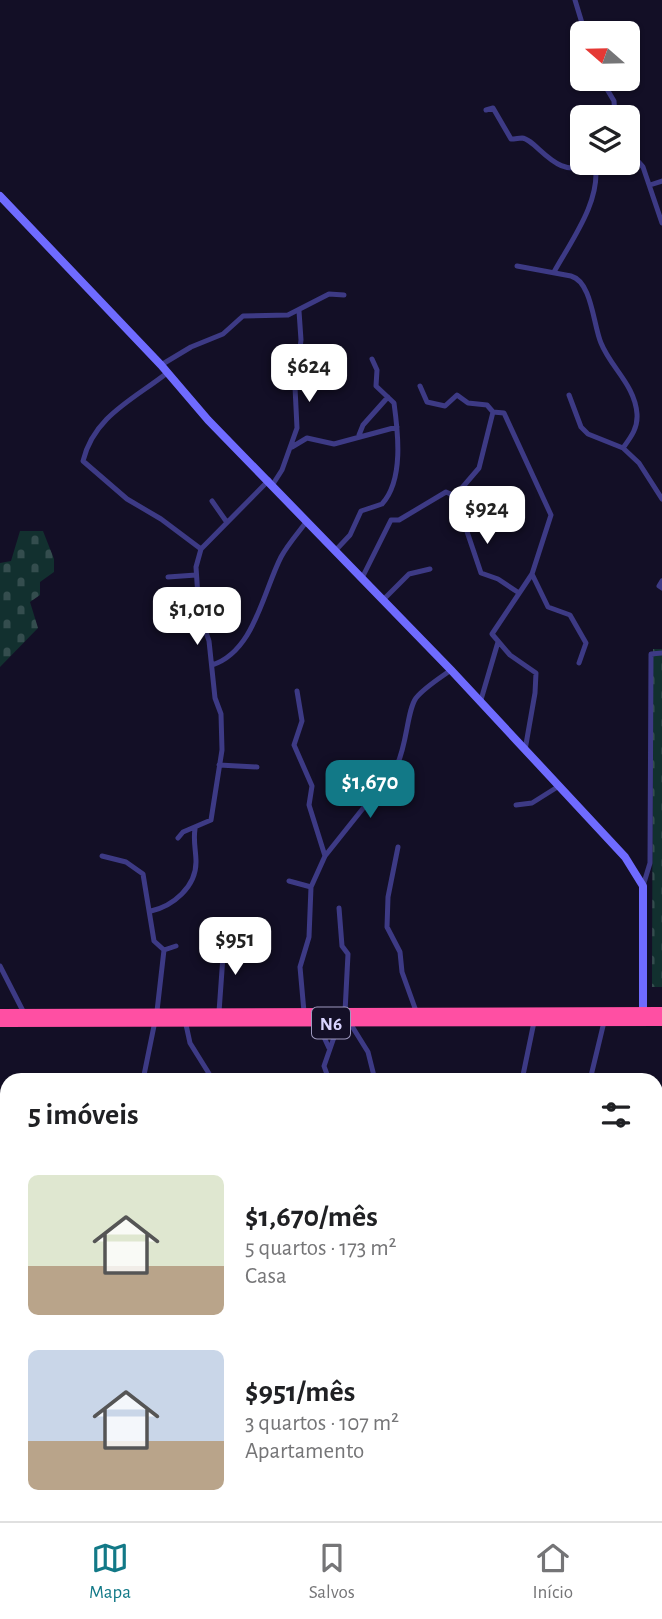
<!DOCTYPE html>
<html lang="pt">
<meta charset="utf-8">
<style>
body{margin:0;font-family:"Alegreya Sans",sans-serif;background:#f2f2f2;color:#202124;height:100vh;display:flex;flex-direction:column;font-size:26px;white-space:nowrap}
*{box-sizing:border-box;margin:0}
p{font-size:23px;color:#757577}
.icon{flex:none;width:38px;height:38px;fill:none;stroke:currentColor;stroke-width:2;stroke-linecap:round;stroke-linejoin:round}
.map{position:relative;flex:1;overflow:hidden}
.side{position:absolute;left:0px;top:1073px;width:663px;height:450px;display:flex;flex-direction:column;background:#fff;border-radius:21px 21px 0 0;box-shadow:0 2px 5px #0004}
.side>*{flex:none}
.needle{width:46px;rotate:290deg}
.fabs{position:absolute;left:570px;top:21px;display:grid;gap:14px}
.fabs a{display:grid;place-items:center;width:70px;height:70px;border-radius:10px;background:#fff;box-shadow:0 2px 5px #0004;font-size:35px}
.price{position:absolute;translate:-50% -60px;padding:0 16px;border-radius:14px;background:#fff;color:#222;font-size:23px;line-height:46px;filter:drop-shadow(0 2px 4px #0008)}
.price::after{content:'';position:absolute;left:50%;top:42px;width:21px;height:16px;margin-left:-10px;background:inherit;clip-path:polygon(0 0,100% 0,50% 100%)}
.price.active{background:#127987;color:#fff}
ul{padding:0;list-style:none}
li{display:flex;align-items:center;gap:21px;height:175px;padding:0 28px}
li span{display:grid;place-items:center;flex:none;width:196px;height:140px;border-radius:10px;color:#555}
li>.icon{margin-inline-start:auto}
span .icon{width:84px;height:84px;fill:#fffc;stroke-width:1}
li b{font-size:30px}
h2{display:flex;justify-content:space-between;align-items:center;height:84px;padding:0 28px;font-size:30px}
.tabs{display:flex;justify-content:space-around;align-items:center;height:98px;border-top:2px solid #e0e0e0;background:#fff;font-size:19px;color:#757577}
.tabs a{display:grid;justify-items:center;gap:4px}
.tabs .active{color:#127987}
.map>svg:first-child{display:block}
</style>
<div class="map">
<svg width="662" height="1521" viewBox="0 0 662 1521">
<defs>
<pattern id="cemetery-stones" width="16" height="16" patternUnits="userSpaceOnUse" patternTransform="scale(1.75)"><rect width="16" height="16" fill="#12302f"/><path d="M2 7V4a2 2 0 0 1 4 0v3zM10 15v-3a2 2 0 0 1 4 0v3z" fill="#344d4e"/></pattern>
</defs>
<rect width="100%" height="100%" fill="#130f26"/>
<path fill="url(#cemetery-stones)" d="M20 531H43L54 559V572L40 582V595L30 602 38 628 0 667V563L11 561Z
M653 649H662V987H652Z"/>
<g fill="none" stroke-linecap="round" stroke-linejoin="round">
<path stroke="#3d3a85" stroke-width="5" d="M575 0 585 33
M601 79 614 101 615 117
M486 110 493 108 511 139C515 139 519 138 522 138 537 139 557 183 591 163
M628 150 643 167 662 223
M650 185 662 181
M517 266 571 276C592 282 593 324 601 343 611 368 635 385 637 414 638 428 631 437 623 448
M554 272C571 241 602 200 595 163
M161 365 191 347 223 334 243 316 288 315 329 294 344 295
M167 373C134 399 94 416 83 461L127 499 161 519 201 549
M420 386 427 402 445 406 457 395 468 403 487 405 493 412 504 413 551 515 532 574 492 634 510 655 536 673 535 693 525 750
M569 395 581 427 588 434 623 448 639 463 662 499
M359 435 363 425 388 397
M292 447 307 438 334 444 397 427
M273 484 282 470 297 428 295 387 301 340 299 311
M455 496 479 468 493 412
M212 501 226 521
M335 551 350 535 361 511 382 504C404 480 398 432 394 403L376 386 377 370 372 359
M532 574 548 607 570 615 586 643 579 663
M168 577 196 575
M362 578 391 520H399L446 492 455 496 481 573 498 579 519 593
M662 581 659 586 662 588
M383 600 409 574 430 569
M170 616 199 612
M212 665C254 652 263 592 281 557 288 544 298 533 307 521
M480 703 498 642
M219 765 257 767
M411 779 396 767C407 747 407 710 416 698 425 687 440 678 451 670
M516 805 532 803 559 786
M178 838 183 832 211 820 222 750 221 714 215 698 209 641 199 612 196 567 201 549 269 480
M398 847 388 897 387 927 400 952 402 972 416 1011
M102 856 126 862 143 874 154 941 164 950
M325 856 396 767
M289 881 311 887 325 856 309 805 312 786 294 745 302 721 297 691
M643 886 650 863 651 654 662 653
M339 908 342 946 348 954 345 1012
M151 911C173 906 196 887 196 862 196 850 193 841 195 829
M0 966 24 1013
M157 1011 164 950 176 946
M219 1012 223 956 235 936
M304 1012 300 967 309 937 311 887
M185 1020 190 1043 213 1080
M317 1022 329 1048
M350 1023 368 1052 375 1080
M143 1080 155 1021
M329 1080 324 1066 339 1023
M522 1080 534 1022
M590 1080 604 1022
M656 1164 662 1163
M0 1254 7 1260
M0 1493 7 1482
M260 1516 261 1521
M347 1516 353 1521
M394 1516V1521
M67 1521 68 1516
M410 1521 414 1516
M478 1521 480 1516"/>
<path stroke="#6f6bff" stroke-width="8" d="M0 196 161 365 208 420 451 670 625 857 643 886V1018"/>
<path stroke="#ff4fa3" stroke-width="10" d="M0 1014 662 1012
M0 1022 662 1021"/>
</g>
<g text-anchor="middle" stroke-width="6" stroke-linejoin="round" paint-order="stroke">
<rect fill="#130f26" stroke="#9e99be" stroke-width="2" x="312" y="1007.5" width="38" height="31" rx="5"/>
<g font-size="19" font-weight="bold" fill="#d9d4ff">
<text x="331" y="1030">N6</text>
</g>
</g>
</svg>
<div class="fabs">
<a><svg class="needle" viewBox="-14 -14 28 28"><path d="M0-13l5 13h-10z" fill="#e53935"/><path d="M0 13l5-13h-10z" fill="#757577"/></svg></a>
<a><svg class="icon" aria-label="layers" viewBox="0 0 24 24"><path d="M12 4l9 5-9 5-9-5zM3 14l9 5 9-5"/></svg></a>
</div>
<b class="price" style="left:309px;top:404px">$624</b>
<b class="price" style="left:487px;top:546px">$924</b>
<b class="price" style="left:197px;top:647px">$1,010</b>
<b class="price active" style="left:370px;top:820px">$1,670</b>
<b class="price" style="left:235px;top:977px">$951</b>
<section class="side">
<h2>5 imóveis<svg class="icon" aria-label="filters" viewBox="0 0 24 24"><path d="M4 7h16M4 17h16"/><circle cx="9" cy="7" r="2"/><circle cx="15" cy="17" r="2"/></svg></h2>
<ul>
<li><span style="background:linear-gradient(#dfe7d0 65%,#b9a48a 0)"><svg class="icon" aria-label="home" viewBox="0 0 24 24"><path d="M3 11l9-7 9 7M6 9v11h12V9"/></svg></span><div><b>$1,670/mês</b><p>5 quartos · 173 m²</p><p>Casa</p></div></li>
<li><span style="background:linear-gradient(#c9d6e8 65%,#b9a48a 0)"><svg class="icon" aria-label="home" viewBox="0 0 24 24"><path d="M3 11l9-7 9 7M6 9v11h12V9"/></svg></span><div><b>$951/mês</b><p>3 quartos · 107 m²</p><p>Apartamento</p></div></li>
</ul>
</section>
</div>
<nav class="tabs">
<a class="active"><svg class="icon" aria-label="map" viewBox="0 0 24 24"><path d="M3 6l6-2 6 2 6-2v14l-6 2-6-2-6 2zM9 4v14M15 6v14"/></svg>Mapa</a>
<a><svg class="icon" aria-label="saved" viewBox="0 0 24 24"><path d="M7 4h10v16l-5-4-5 4z"/></svg>Salvos</a>
<a><svg class="icon" aria-label="home" viewBox="0 0 24 24"><path d="M3 11l9-7 9 7M6 9v11h12V9"/></svg>Início</a>
</nav>
